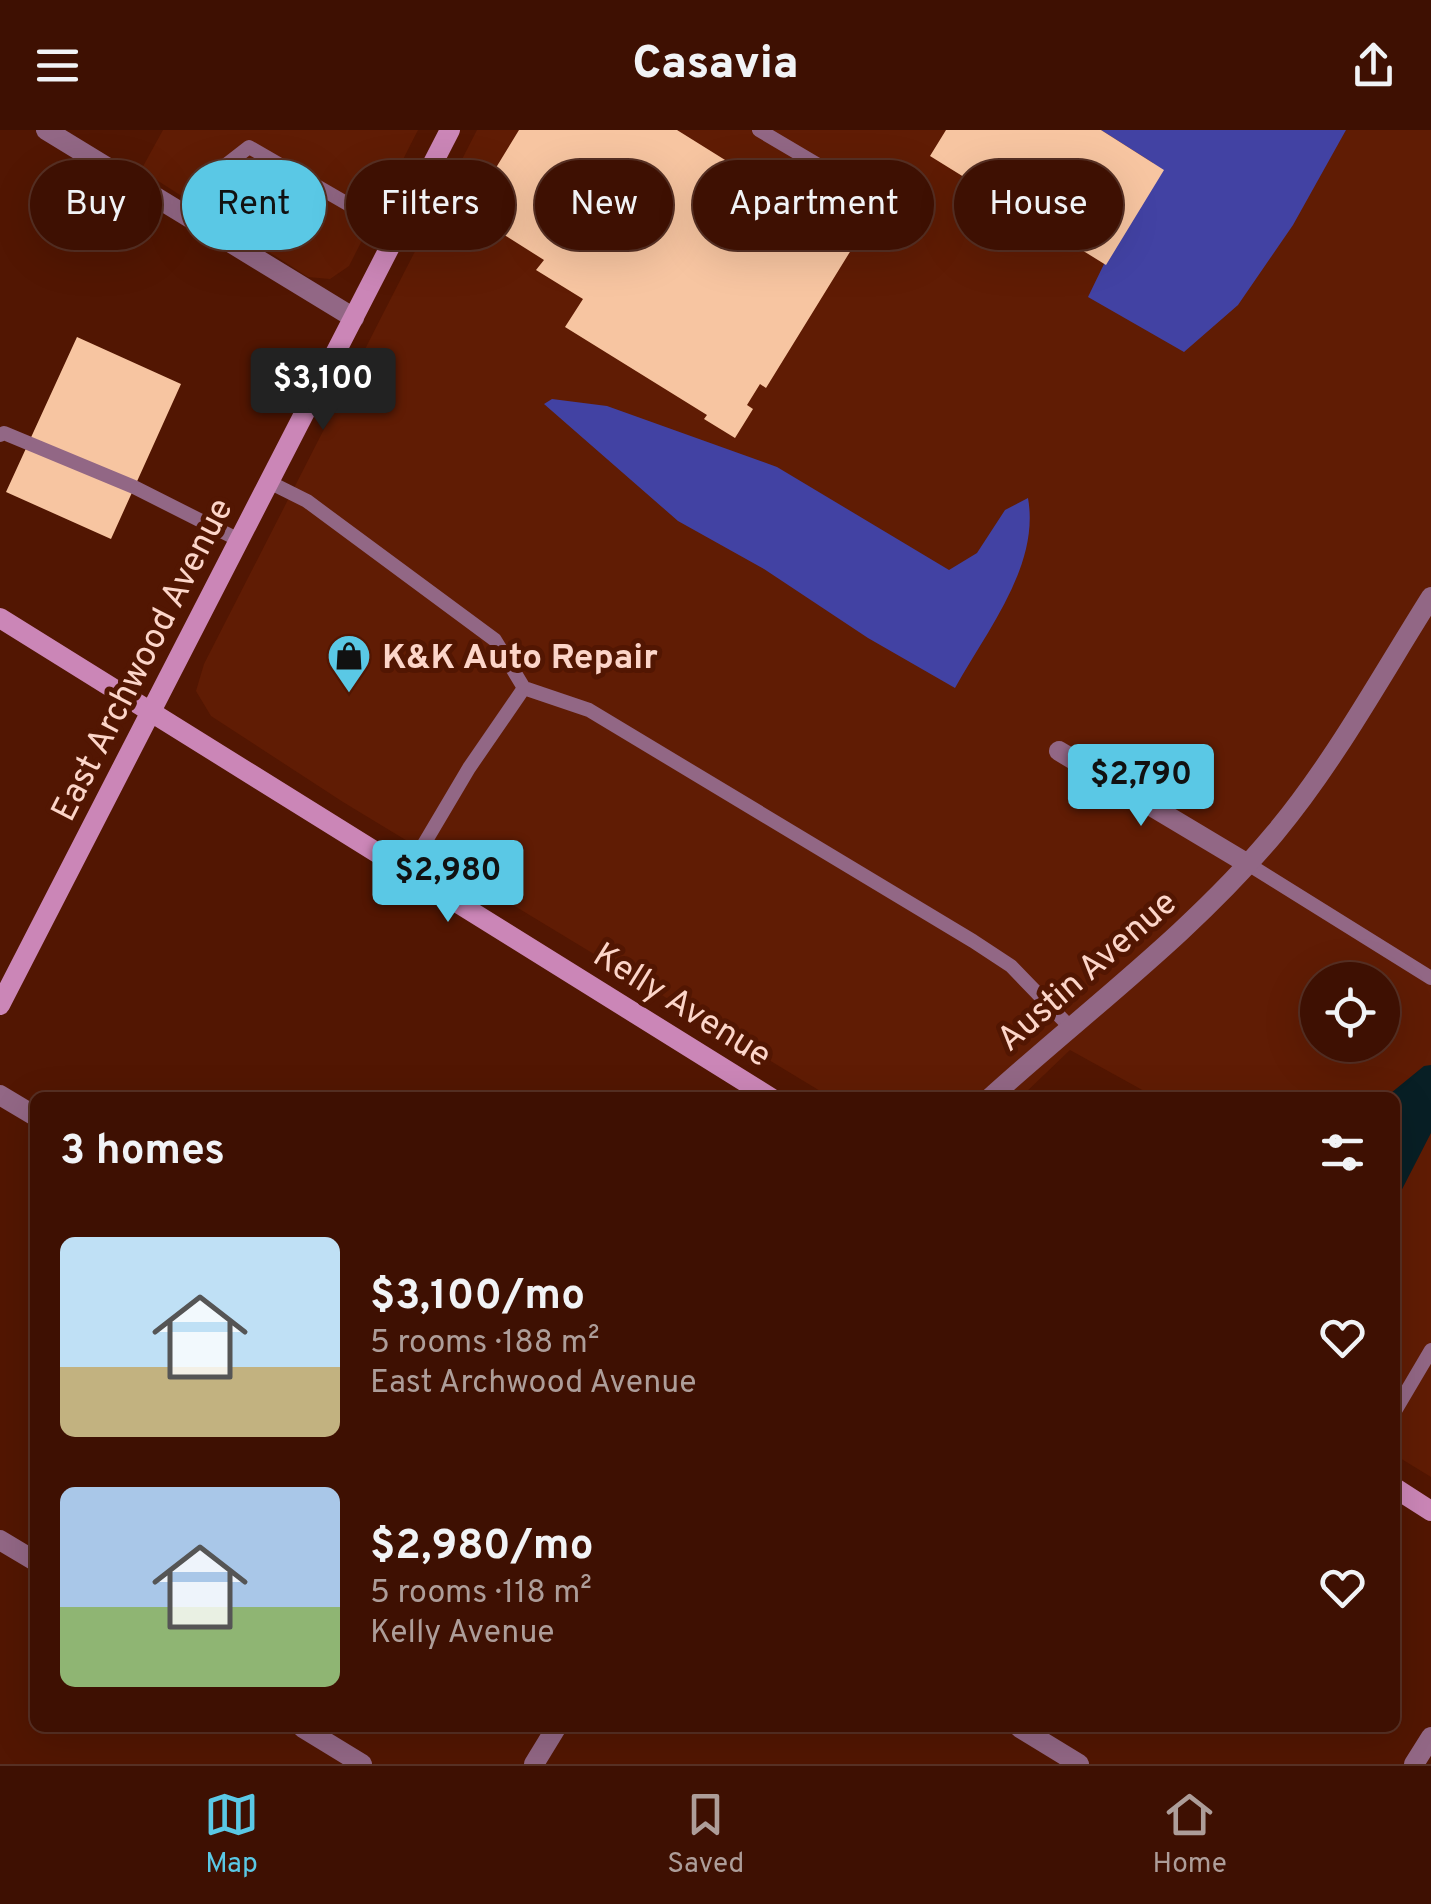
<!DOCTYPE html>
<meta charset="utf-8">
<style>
body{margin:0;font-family:Overpass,sans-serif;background:#491e11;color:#f1f3f6;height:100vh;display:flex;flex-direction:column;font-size:38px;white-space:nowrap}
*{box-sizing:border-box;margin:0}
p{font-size:32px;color:#ad9d99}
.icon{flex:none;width:55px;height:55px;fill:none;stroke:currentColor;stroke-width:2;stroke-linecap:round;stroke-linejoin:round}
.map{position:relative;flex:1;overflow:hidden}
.side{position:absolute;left:30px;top:962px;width:1370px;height:640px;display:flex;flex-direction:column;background:#3e1002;border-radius:15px;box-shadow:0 10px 40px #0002,0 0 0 2px #573024}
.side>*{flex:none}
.banner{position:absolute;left:30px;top:30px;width:1372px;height:90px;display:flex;gap:20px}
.fabs{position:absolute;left:1300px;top:832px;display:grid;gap:20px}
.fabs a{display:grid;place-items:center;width:100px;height:100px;border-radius:50%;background:#3e1002;box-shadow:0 10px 40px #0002,0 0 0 2px #573024;font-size:50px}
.price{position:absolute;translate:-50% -85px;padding:0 22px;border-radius:10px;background:#5ac8e5;color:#111;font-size:32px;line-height:65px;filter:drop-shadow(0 2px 5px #0008)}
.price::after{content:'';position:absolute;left:50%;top:60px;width:30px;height:22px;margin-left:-15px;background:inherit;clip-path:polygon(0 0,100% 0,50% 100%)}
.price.on{background:#222;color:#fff}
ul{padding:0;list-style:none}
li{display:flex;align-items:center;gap:30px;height:250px;padding:0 30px}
li span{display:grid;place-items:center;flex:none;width:280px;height:200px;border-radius:15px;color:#555}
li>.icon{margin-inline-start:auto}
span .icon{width:120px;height:120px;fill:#fffc;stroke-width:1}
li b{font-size:42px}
h2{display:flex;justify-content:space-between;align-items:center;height:120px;padding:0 30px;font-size:42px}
.tag{padding:0 35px;border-radius:45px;background:#3e1002;box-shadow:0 10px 40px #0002,0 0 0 2px #573024;font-size:35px;line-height:90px}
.tag.on{background:#5ac8e5;color:#111}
header{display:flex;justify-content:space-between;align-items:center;height:130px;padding:0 30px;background:#3e1002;font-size:45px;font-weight:800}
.dock{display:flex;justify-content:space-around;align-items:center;height:140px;border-top:2px solid #573024;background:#3e1002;font-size:28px;color:#ad9d99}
.dock a{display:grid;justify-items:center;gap:5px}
.dock .on{color:#5ac8e5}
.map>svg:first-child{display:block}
</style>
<header><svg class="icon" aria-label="menu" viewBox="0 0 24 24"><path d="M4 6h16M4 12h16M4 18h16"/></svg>Casavia<svg class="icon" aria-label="share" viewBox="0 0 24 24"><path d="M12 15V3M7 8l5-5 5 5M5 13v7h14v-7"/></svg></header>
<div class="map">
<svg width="1431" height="1634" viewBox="0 0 1431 1634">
<rect width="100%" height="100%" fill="#521602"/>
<path fill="#601c04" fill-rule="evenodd" d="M163 0H418L349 136 330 149 308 147 141 40Z
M477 0H1431V1347L1395 1325V968L1155 967 1070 920 1021 967H830L343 672 211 586 196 561 204 534ZM1318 850H1382V915H1318Z"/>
<path fill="#4242a3" d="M1101 0H1346L1293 95 1238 175 1184 222 1088 167 1153 33Z
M552 269 607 276 777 337 949 440 977 423 1005 380 1028 368C1040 436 987 500 955 558L868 508 764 439 678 391 544 274Z"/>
<path fill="#081f25" d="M1431 935V1003L1395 1073V968L1386 967 1424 936Z"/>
<path fill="#f7c5a1" d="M519 0H677L823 91 844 57 877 78 766 258 760 254 747 275 753 279 735 308 704 289 707 285 565 197 583 169 536 140 544 130 498 101 501 95 472 77Z
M946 0H1101L1164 40 1106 135 930 26Z
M77 207 181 254 111 409 6 362Z"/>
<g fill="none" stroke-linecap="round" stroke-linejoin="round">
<path stroke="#926785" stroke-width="14" d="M759 0 825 39
M184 85 204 52 249 17 398 103
M0 305 4 303 134 357 239 410
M269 352 307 371 495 510 524 558 589 580 973 811 1011 836 1069 896
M1248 734 1431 848
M408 741 469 638 524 558
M1395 1281 1431 1220"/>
<path stroke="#926785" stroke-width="20" d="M46 0 354 188
M1059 621 1248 734
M0 965 35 986
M990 968C1086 881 1193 802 1275 703 1335 631 1381 546 1431 467
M0 1410 35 1431
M303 1598 362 1634
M1020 1598 1079 1634
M534 1634 556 1598
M1414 1634 1431 1607"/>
<path stroke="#cb86b7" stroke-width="20" d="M0 488 771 968
M0 875 450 0
M1395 1358 1431 1381"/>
</g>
<defs>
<symbol id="shop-pin" viewBox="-11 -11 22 30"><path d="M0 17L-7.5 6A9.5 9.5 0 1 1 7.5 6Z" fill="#5ac8e5" stroke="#521602"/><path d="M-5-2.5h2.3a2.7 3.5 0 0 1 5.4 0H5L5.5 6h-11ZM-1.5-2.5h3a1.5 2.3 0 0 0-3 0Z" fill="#111"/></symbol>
</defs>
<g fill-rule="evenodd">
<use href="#shop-pin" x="324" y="501" width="50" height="68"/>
</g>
<g text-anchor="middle" stroke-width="10" stroke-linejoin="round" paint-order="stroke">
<g font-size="35" font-weight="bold" fill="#fcd5c9" stroke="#521602" text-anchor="start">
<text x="382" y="538">K&amp;K Auto Repair</text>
</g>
<g font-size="35" fill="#fcd5c9" stroke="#521602">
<text transform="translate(141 529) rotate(-63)" y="12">East Archwood Avenue</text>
<text transform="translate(1086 840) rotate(-41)" y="12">Austin Avenue</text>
<text transform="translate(683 874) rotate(32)" y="12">Kelly Avenue</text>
</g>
</g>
</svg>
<div class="fabs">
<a><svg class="icon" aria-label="locate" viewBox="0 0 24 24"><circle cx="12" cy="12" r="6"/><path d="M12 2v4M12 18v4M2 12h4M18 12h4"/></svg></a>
</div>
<b class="price on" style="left:323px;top:303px">$3,100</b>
<b class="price" style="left:1141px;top:699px">$2,790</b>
<b class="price" style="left:448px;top:795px">$2,980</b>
<div class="banner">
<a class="tag">Buy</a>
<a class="tag on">Rent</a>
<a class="tag">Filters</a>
<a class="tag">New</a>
<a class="tag">Apartment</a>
<a class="tag">House</a>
</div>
<section class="side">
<h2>3 homes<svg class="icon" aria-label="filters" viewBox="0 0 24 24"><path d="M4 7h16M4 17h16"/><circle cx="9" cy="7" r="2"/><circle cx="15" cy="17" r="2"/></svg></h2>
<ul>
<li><span style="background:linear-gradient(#bfe0f5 65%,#c2b280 0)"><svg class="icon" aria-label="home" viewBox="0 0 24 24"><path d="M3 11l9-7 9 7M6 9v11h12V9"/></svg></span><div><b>$3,100/mo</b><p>5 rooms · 188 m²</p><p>East Archwood Avenue</p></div><svg class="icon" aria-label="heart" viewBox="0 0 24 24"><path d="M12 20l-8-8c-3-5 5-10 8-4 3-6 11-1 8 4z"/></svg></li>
<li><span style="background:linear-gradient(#a9c7e8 60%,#8fb573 0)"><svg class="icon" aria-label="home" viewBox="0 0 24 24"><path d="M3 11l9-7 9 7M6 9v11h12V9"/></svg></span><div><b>$2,980/mo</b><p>5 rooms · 118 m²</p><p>Kelly Avenue</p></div><svg class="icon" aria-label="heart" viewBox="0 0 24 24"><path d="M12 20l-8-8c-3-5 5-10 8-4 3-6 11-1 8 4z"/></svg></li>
</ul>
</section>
</div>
<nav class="dock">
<a class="on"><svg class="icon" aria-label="map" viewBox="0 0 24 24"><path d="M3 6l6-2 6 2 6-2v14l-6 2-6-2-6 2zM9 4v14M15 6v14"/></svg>Map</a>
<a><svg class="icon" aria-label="saved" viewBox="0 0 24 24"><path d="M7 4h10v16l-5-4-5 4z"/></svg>Saved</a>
<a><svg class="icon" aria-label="home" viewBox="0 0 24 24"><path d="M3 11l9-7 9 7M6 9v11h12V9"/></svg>Home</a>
</nav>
